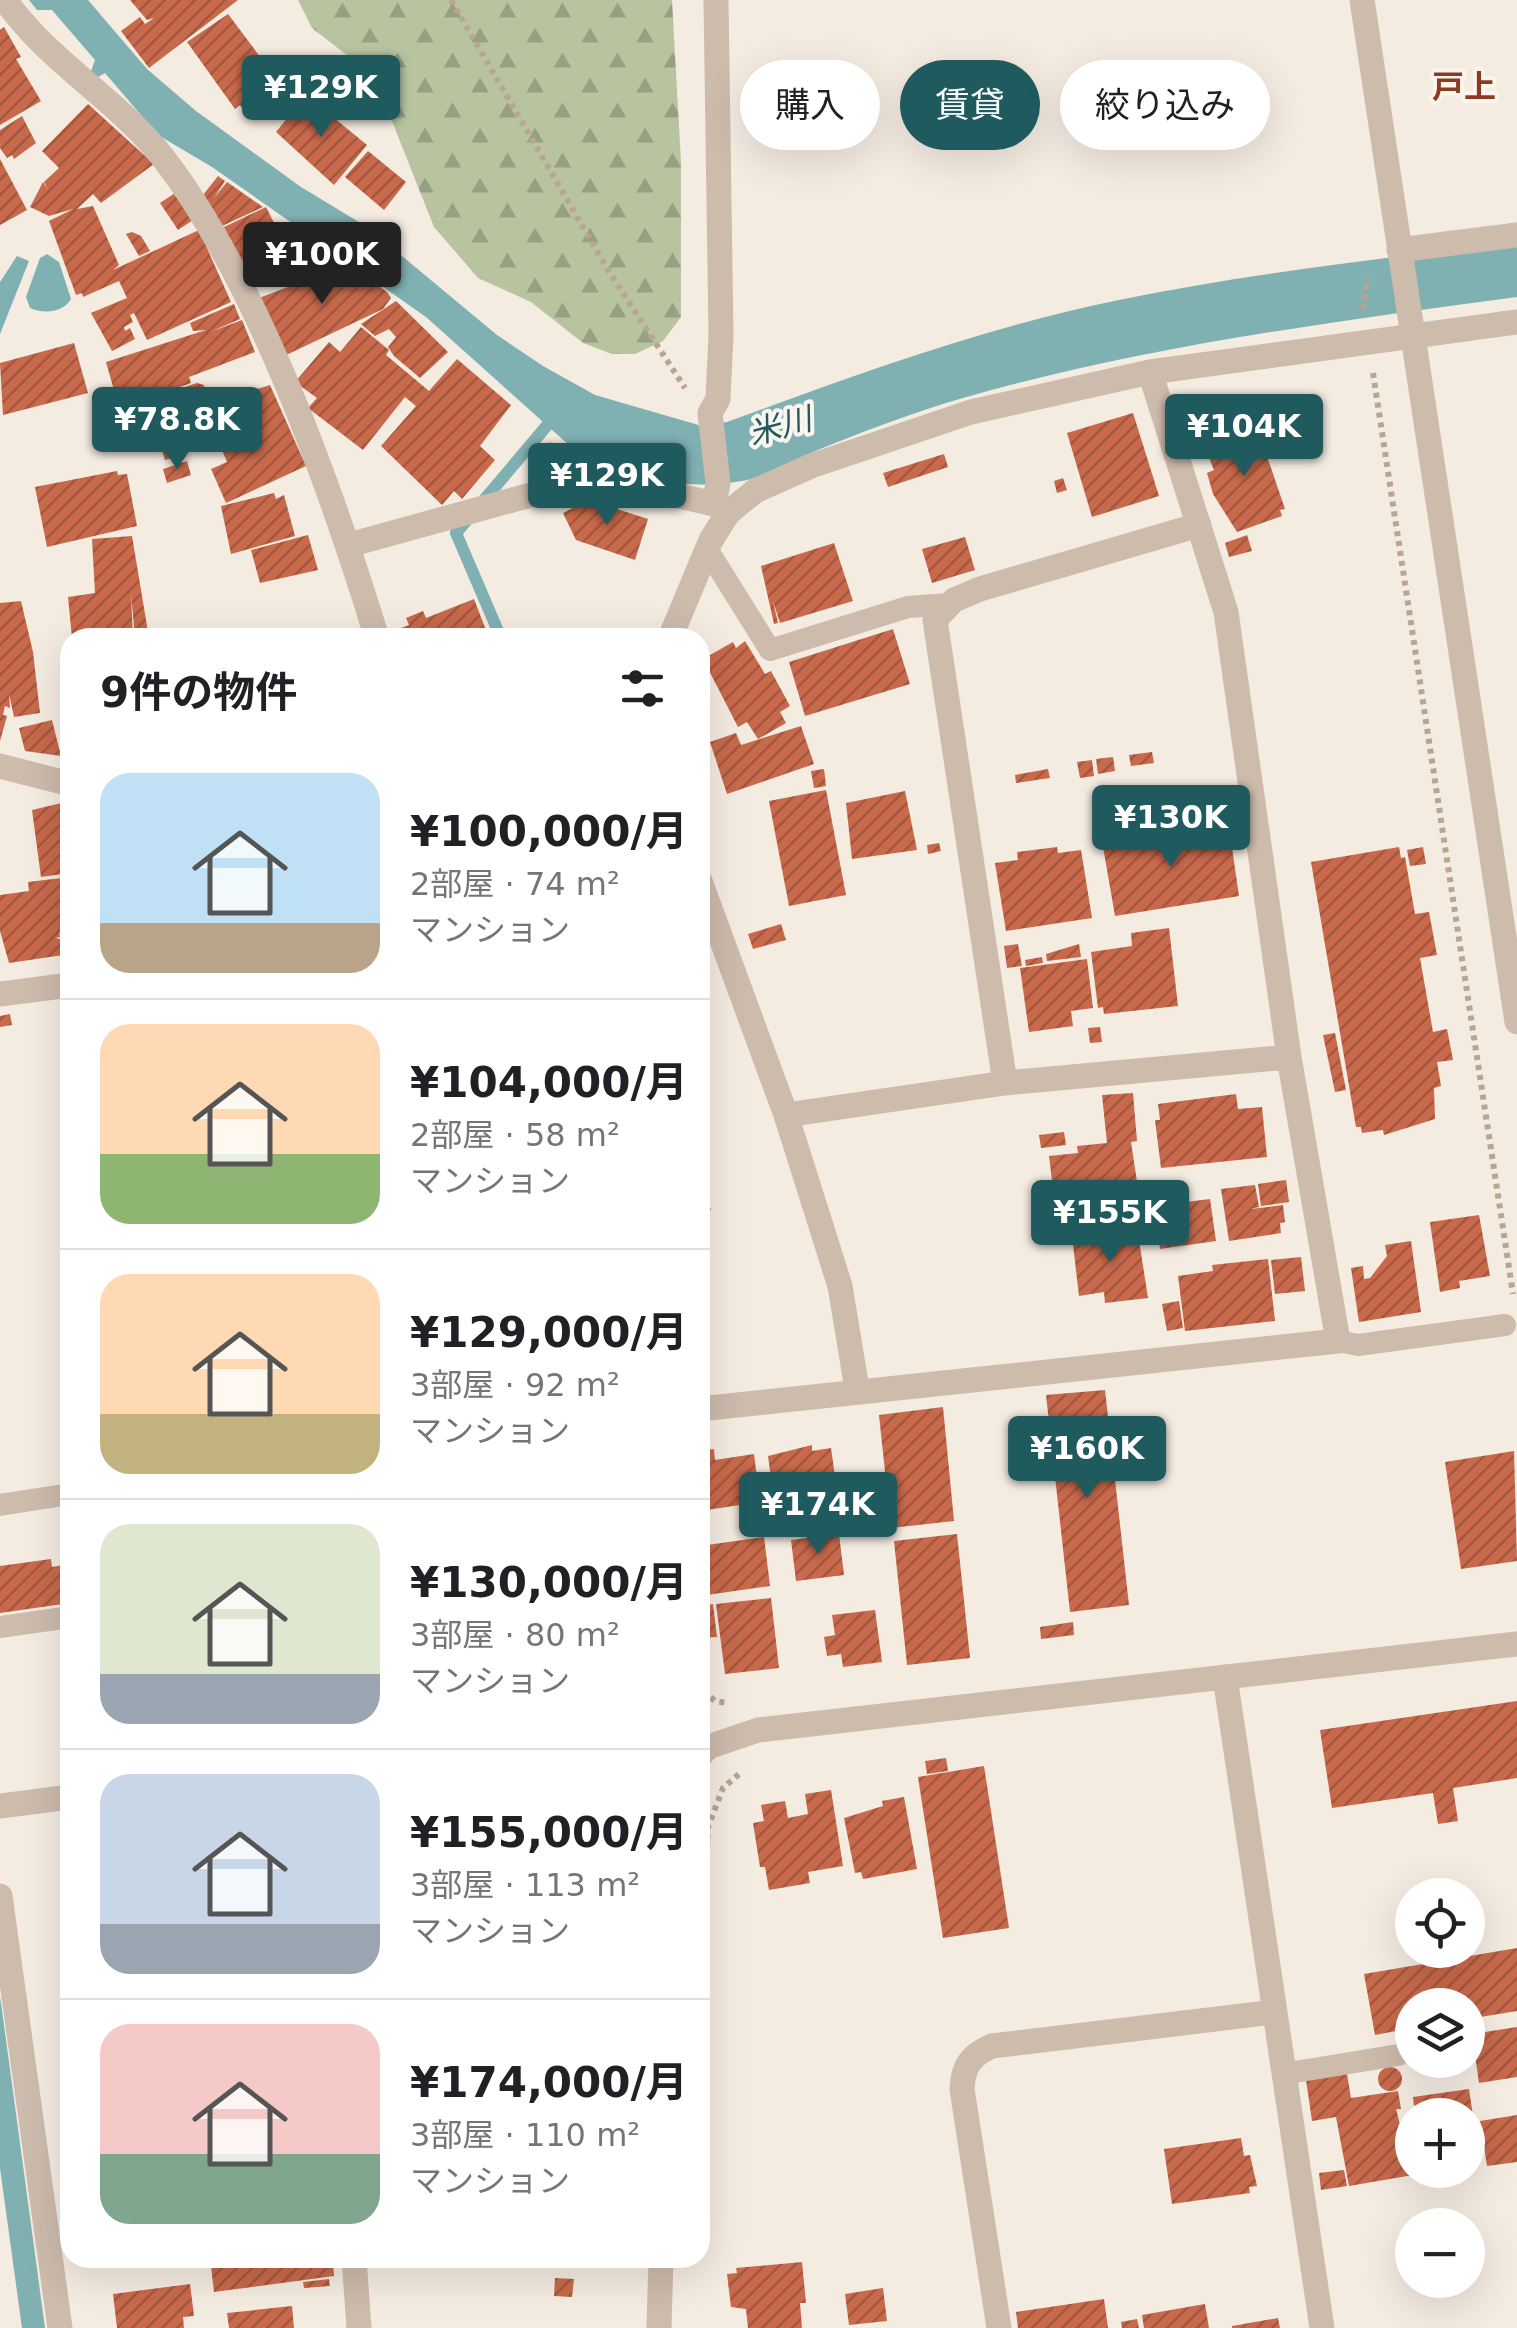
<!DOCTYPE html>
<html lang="ja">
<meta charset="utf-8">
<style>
body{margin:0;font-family:"DejaVu Sans","Noto Sans JP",sans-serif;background:#f2f2f2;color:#202124;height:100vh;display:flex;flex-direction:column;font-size:38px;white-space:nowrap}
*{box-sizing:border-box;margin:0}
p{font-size:32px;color:#757577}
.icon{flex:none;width:55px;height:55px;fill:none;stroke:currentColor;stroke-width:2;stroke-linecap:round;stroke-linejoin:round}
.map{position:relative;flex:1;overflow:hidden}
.sheet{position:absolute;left:60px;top:628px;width:650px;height:1640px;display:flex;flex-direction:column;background:#fff;border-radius:30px;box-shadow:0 10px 40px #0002}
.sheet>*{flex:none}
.banner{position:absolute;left:740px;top:60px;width:625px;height:90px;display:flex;gap:20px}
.tools{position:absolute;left:1395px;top:1878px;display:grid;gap:20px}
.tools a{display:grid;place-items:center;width:90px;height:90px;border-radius:50%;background:#fff;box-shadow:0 10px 40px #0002;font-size:50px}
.price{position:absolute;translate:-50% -85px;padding:0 22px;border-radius:10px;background:#1f5a5e;color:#fff;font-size:32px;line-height:65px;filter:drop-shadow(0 2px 5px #0008)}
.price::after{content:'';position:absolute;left:50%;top:60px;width:30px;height:22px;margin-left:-15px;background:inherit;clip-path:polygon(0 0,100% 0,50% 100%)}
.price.on{background:#222;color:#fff}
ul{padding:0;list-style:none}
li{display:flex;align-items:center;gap:30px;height:250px;padding:0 40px}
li+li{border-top:2px solid #e0e0e0}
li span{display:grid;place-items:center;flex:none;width:280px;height:200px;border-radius:30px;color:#555}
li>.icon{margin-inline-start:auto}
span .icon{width:120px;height:120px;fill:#fffc;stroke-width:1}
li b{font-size:42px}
h2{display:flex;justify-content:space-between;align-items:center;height:120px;padding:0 40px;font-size:42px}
.pill{padding:0 35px;border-radius:45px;background:#fff;box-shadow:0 10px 40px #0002;font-size:35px;line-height:90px}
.pill.on{background:#1f5a5e;color:#fff}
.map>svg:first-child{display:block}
</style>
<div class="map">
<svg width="1517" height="2328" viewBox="0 0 1517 2328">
<defs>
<pattern id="forest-firs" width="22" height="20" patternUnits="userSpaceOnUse" patternTransform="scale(2.5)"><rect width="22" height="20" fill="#b8c4a0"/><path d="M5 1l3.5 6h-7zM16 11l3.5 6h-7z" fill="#97a083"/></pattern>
<pattern id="building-hatch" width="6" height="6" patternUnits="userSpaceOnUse" patternTransform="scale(2.5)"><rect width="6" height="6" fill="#c8694b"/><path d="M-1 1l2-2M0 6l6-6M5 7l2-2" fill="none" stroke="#a4573f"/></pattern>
</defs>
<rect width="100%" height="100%" fill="#f4ebe1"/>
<path fill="url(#forest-firs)" d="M298 0H672L681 162V317L663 341 635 354H612L583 343 531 302 478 278 434 227 382 96 348 56 312 28Z"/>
<path fill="#7fb0b2" d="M29 0H88L147 69 196 111 301 187 367 227 497 335 543 366 595 395 702 426 727 422C855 375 985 327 1119 300 1250 273 1384 259 1517 241V297C1331 322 1144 346 963 398 911 413 862 432 813 452 791 461 765 477 742 481 691 490 626 481 580 455L426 317 212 167 158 135 105 73 98 77 90 74 95 60 52 10H37Z
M47 254 59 262 71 299C63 313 43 314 30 308L26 297 40 258Z
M17 256 29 261 0 334V282Z
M0 1997 1 2003 45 2328H22L0 2168Z"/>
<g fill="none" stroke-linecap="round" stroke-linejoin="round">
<path stroke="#7fb0b2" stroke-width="12" d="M501 638 456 533 555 416"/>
</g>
<path fill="url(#building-hatch)" d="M130 0H238L149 68 121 31 140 17 145 24 154 18 147 20Z
M228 14 273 74 267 87 272 93 244 112 240 105 235 109 187 42Z
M4 27 21 57 16 59 41 101 0 125V30Z
M302 100 312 107 316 103 367 145 334 185 276 132Z
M88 104 154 164 101 203 93 194 77 209 93 206 119 265 113 270 199 230 231 302 147 340 134 313 130 315 133 322 124 327 125 331 130 328 135 339 112 351 91 313 127 298 119 281 83 297 82 293 76 295 49 221 73 209 49 216 30 207 43 182 48 190 44 182 59 168 42 151Z
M22 116 36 143 14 159 12 155 7 158 0 148V130Z
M368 151 406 182 384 210 345 177Z
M0 159 27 210 0 225Z
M218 176 225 181 214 198 227 182 263 207 222 226 203 195Z
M175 193 193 220 178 230 160 203Z
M266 207 293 260 290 268 251 286 224 227Z
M132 232 141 236 150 251 139 256 126 234Z
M349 264 387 292 391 298 383 309 284 356 259 298Z
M396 301 448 352 420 378 394 356 388 347 396 337 389 329 375 336 361 324Z
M234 304 240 319 210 332 242 320 255 352 189 377 191 383 119 408 106 362 206 330 193 331 190 323Z
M361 327 389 350 386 355 429 391 457 359 511 405 480 446 495 460 462 499 454 491 442 505 381 446 416 406 405 397 363 450 308 408 317 398 295 382 329 342 340 352Z
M74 343 88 393 3 415 0 363Z
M197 383 204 385 212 412 207 417 235 405 232 397 270 385 306 466 226 503 211 469 227 462 211 423 171 436 159 396Z
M1133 413 1159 496 1092 517 1067 433Z
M1247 426 1250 434 1258 430 1285 509 1280 510 1282 516 1237 532 1213 494 1207 473 1214 470 1205 448 1211 447 1209 439Z
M550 442 562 452 546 471 535 461Z
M172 443 176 457 165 460 161 446Z
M944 454 948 467 888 487 883 473Z
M187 461 191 475 167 483 163 469Z
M117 471 118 475 127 474 137 526 47 547 35 487Z
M1063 478 1067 490 1057 493 1054 481Z
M274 493 276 499 284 495 295 536 231 554 221 506Z
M589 500 648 519 635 560 576 540 563 513Z
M308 535 318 570 260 583 251 550Z
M1247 535 1252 551 1229 557 1225 543Z
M132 536 149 638H135L131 593 133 638H72L68 597 95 593 92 539Z
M965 537 975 570 932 583 922 549Z
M834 543 853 601 780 623 773 601 778 623 774 624 761 566Z
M474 599 489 638H404L401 628 409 625 406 618 423 611 426 618Z
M21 601 33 652 40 713 14 717 9 694 10 708 5 706 3 715 7 716 0 741V603Z
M893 629 910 684 805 716 789 662Z
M745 641 765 674 771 671 790 706 780 712 786 723 758 739 747 722 738 727 703 659 733 642 736 648Z
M70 651V673H65L62 652Z
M52 720 61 756 25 751 19 728Z
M801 726 814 764 727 794 710 742 736 733 741 745Z
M1152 752 1154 763 1131 766 1129 755Z
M1113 757 1115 771 1098 774 1096 759Z
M1092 760 1094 776 1080 778 1077 762Z
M824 769 826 786 814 788 811 771Z
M1048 769 1050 778 1016 783 1015 775Z
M826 790 846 895 789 906 769 801Z
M905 791 917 850 852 859 846 803Z
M70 801V873L41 877 32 810Z
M1208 824 1209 829 1229 827 1239 896 1115 916 1102 841 1167 836 1166 831Z
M939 843 941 851 928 854 927 845Z
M1057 847 1058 853 1081 850 1092 918 1006 931 995 863 1018 860 1017 852Z
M1399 847 1401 858 1405 857 1415 914 1429 912 1437 955 1420 958 1433 1032 1447 1029 1453 1060 1437 1062 1441 1086 1434 1088 1435 1119 1384 1135 1383 1130 1362 1133 1361 1127H1356L1311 862Z
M1423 847 1426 864 1410 866 1407 850Z
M70 877V936L61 937 59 931 60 937 55 938 60 939 61 944V939L70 937V954L9 963 0 931V895L29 891 28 882Z
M781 924 786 940 753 949 748 934Z
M1169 928 1178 1006 1104 1014 1103 1007 1098 1008 1091 952 1132 946 1131 933Z
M1018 944 1022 966 1007 968 1004 946Z
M1079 944 1081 957 1047 961 1046 954Z
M1042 957 1043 963 1026 966 1025 960Z
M1087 959 1093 1008 1071 1011 1073 1026 1029 1032 1020 968Z
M10 1014 12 1025 0 1027V1016Z
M1100 1027 1102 1042 1090 1043 1088 1028Z
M1335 1033 1346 1090 1335 1092 1323 1035Z
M1133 1093 1137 1141 1131 1142 1139 1195 1056 1213 1049 1156 1078 1153 1077 1146 1107 1143 1102 1095Z
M1236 1094 1238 1109 1262 1107 1267 1157 1161 1168 1155 1120H1160L1158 1104Z
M1064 1132 1066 1145 1041 1148 1039 1135Z
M700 1179 711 1210 700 1213Z
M1286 1180 1289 1202 1261 1206 1258 1184Z
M1255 1185 1259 1207 1251 1209 1283 1205 1285 1222 1280 1223 1281 1233 1229 1241 1221 1189Z
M1210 1199 1216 1241 1160 1249 1154 1206Z
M1145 1200 1146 1213 1132 1215 1130 1202Z
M1479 1215 1490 1276 1459 1281 1460 1288 1440 1292 1430 1222Z
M1065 1225 1067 1241 1048 1242V1227Z
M1137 1227 1148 1298 1105 1303 1104 1292 1079 1296 1072 1236Z
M1411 1241 1421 1312 1359 1322 1351 1268 1363 1266 1364 1279 1370 1278 1387 1256 1385 1245Z
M1301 1257 1305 1291 1275 1294 1271 1260Z
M1268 1259 1275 1321 1185 1331 1178 1276 1213 1271 1212 1265Z
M1179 1301 1183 1328 1167 1331 1162 1304Z
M1105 1390 1129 1605 1070 1612 1046 1395Z
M943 1407 954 1521 891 1528 879 1415Z
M812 1445V1451L831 1448 839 1505 776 1514 768 1456Z
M714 1449 715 1460 754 1454 760 1502 700 1511V1451Z
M1514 1451 1517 1561 1461 1569 1445 1462Z
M839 1534 844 1575 796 1581 791 1540Z
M957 1534 970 1658 907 1665 894 1541Z
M764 1537 770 1586 700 1596V1546Z
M51 1559 52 1567 69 1564 70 1603 0 1613V1566Z
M771 1598 779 1668 725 1674 716 1604Z
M713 1604 717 1637 700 1638V1606Z
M875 1610 882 1662 843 1667 841 1654 827 1656 824 1637 835 1635 832 1615Z
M1073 1622 1074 1635 1041 1639 1040 1627Z
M1517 1701V1778L1453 1788 1458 1821 1438 1824 1433 1793 1332 1808 1320 1730Z
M946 1758 948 1771 927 1774 925 1761Z
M984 1766 1009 1928 943 1938 918 1777Z
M831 1790 843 1866 808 1872 810 1883 769 1890 765 1867H760L753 1823 764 1821 761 1805 785 1801 788 1818 808 1814 805 1794Z
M904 1797 917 1869 863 1879 861 1872 855 1873 844 1818 883 1806 882 1801Z
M1517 1948V2011L1468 2019V2005H1412V2028L1375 2035 1364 1974Z
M1517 2027V2077L1479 2083 1472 2034Z
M1378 2079a12 12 0 1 1 24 0a12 12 0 1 1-24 0Z
M1347 2074 1351 2098 1398 2091 1401 2109H1396L1413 2175 1349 2186 1336 2117 1312 2121 1306 2080Z
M1469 2089 1480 2163 1468 2165V2115H1415L1413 2097Z
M1517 2115V2162L1487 2166 1480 2121Z
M1241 2138 1244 2156 1250 2155 1257 2186 1249 2187 1250 2193 1172 2204 1164 2149Z
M1344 2170 1347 2186 1321 2190 1319 2173Z
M210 2258H333L334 2276 214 2292Z
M802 2262 806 2303H800L802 2328H748L746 2309 731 2307 727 2274 737 2273 736 2268Z
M555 2278 574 2279 572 2297 554 2296Z
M329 2279 330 2286 304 2288 303 2282Z
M190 2284 194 2316 183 2317 184 2328H117L113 2294Z
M883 2288 887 2321 849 2325 845 2294Z
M1104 2299 1108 2328H1018L1016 2312Z
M1205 2304 1209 2328H1144L1142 2315Z
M292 2306 294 2328H229L227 2313Z
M1278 2318 1280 2328H1232V2326Z
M1137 2319 1139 2328H1122L1121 2322Z"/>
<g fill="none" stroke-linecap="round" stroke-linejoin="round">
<path stroke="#b9a596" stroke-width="6" stroke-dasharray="5 5" stroke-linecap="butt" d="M451 0 608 270 685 388
M1363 309 1368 277
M1373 373 1513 1294
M703 1691 715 1701 727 1703
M700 2029 708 1827 723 1788 739 1774"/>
<path stroke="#cdbbac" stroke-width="22" d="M707 549 770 650 908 607 950 604
M1338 1341 1358 1345 1505 1325
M0 1505 70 1494
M0 1627 70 1617
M1283 2074 1398 2055"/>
<path stroke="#cdbbac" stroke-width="25" d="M5 0C48 61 115 98 161 155 257 278 331 488 377 638
M716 0 721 335 718 399 710 413 718 483 714 504 728 513
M1399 250 1517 235
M1150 372 1226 612 1289 1057
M349 545 585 480 636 486 714 504
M670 638 711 540 728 513 755 491 811 466 971 412 1150 372 1517 322
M0 766 70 784
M700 881 786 1115 840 1286 857 1389
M0 994 70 985
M786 1115 1005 1083 935 620 954 600 980 589 1199 525
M700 1409 1338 1341 1289 1057 1005 1083
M1225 1677 1322 2328
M0 1806 70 1797
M0 1896 60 2328
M354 2258 359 2328
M999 2328 962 2089C963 2066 971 2055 992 2046L1274 2012"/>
<path stroke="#cdbbac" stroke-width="25" d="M1362 0 1517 1022
M700 1756 708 1747 758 1730 1517 1644
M659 2328 661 2258"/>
</g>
<g text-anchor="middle" stroke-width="8" stroke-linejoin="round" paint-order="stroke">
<g font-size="32" font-weight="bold" fill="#8c3b22" stroke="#fbf5ee">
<text x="1464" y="98">戸上</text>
</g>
<g font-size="32" font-style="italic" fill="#1f5a5e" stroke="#fbf5ee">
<text transform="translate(780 426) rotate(-15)" y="11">米川</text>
</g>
</g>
</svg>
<div class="tools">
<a><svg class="icon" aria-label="locate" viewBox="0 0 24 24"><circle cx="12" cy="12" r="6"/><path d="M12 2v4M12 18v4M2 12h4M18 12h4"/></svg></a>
<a><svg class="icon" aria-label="layers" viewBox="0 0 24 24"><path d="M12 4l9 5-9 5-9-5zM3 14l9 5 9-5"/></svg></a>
<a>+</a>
<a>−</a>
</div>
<b class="price" style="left:321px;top:140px">¥129K</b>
<b class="price on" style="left:322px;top:307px">¥100K</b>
<b class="price" style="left:177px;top:472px">¥78.8K</b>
<b class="price" style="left:1244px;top:479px">¥104K</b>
<b class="price" style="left:607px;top:528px">¥129K</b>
<b class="price" style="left:1171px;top:870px">¥130K</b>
<b class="price" style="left:1110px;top:1265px">¥155K</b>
<b class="price" style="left:1087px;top:1501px">¥160K</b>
<b class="price" style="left:818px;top:1557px">¥174K</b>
<div class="banner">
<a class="pill">購入</a>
<a class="pill on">賃貸</a>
<a class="pill">絞り込み</a>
</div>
<section class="sheet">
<h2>9件の物件<svg class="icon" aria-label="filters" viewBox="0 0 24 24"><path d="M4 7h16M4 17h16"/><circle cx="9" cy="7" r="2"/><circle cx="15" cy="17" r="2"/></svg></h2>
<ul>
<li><span style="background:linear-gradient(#bfe0f5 75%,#b9a48a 0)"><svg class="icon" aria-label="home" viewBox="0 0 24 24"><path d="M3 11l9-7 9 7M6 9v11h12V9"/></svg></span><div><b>¥100,000/月</b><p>2部屋 · 74 m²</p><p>マンション</p></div></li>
<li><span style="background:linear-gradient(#ffd9b3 65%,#8fb573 0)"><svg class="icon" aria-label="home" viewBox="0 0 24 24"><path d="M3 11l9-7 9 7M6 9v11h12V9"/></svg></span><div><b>¥104,000/月</b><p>2部屋 · 58 m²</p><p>マンション</p></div></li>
<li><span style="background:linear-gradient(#ffd9b3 70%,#c2b280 0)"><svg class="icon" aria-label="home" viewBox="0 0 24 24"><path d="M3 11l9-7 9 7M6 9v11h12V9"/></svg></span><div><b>¥129,000/月</b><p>3部屋 · 92 m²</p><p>マンション</p></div></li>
<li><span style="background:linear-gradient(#dfe7d0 75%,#9aa5b1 0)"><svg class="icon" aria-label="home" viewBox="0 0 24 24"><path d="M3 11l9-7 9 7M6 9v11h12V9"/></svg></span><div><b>¥130,000/月</b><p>3部屋 · 80 m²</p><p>マンション</p></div></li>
<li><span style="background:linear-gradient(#c9d6e8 75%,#9aa5b1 0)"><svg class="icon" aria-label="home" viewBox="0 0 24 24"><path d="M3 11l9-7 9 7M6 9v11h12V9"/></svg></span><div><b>¥155,000/月</b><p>3部屋 · 113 m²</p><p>マンション</p></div></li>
<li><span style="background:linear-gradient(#f6c9c9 65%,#7fa58c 0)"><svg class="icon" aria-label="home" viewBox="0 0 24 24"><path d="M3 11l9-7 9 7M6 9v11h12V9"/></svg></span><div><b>¥174,000/月</b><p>3部屋 · 110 m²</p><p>マンション</p></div></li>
</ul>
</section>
</div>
